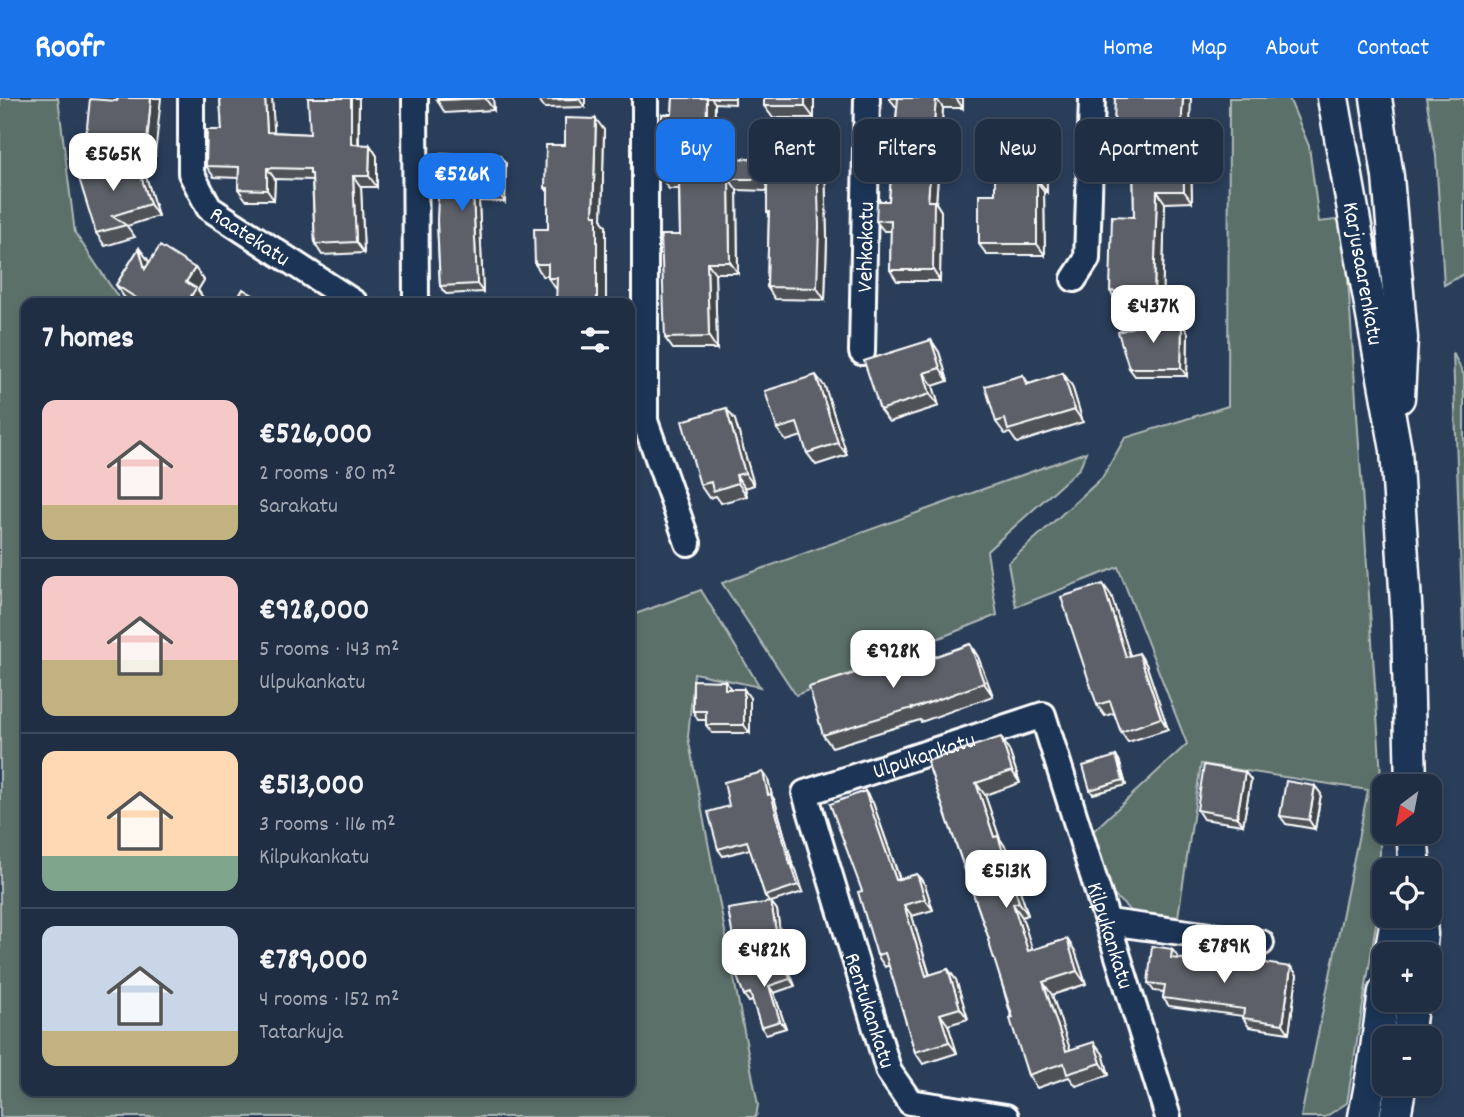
<!DOCTYPE html>
<meta charset="utf-8">
<style>
body{margin:0;font-family:Dekko,sans-serif;background:#2d3a4f;color:#f1f3f6;height:100vh;display:flex;flex-direction:column;font-size:26px;white-space:nowrap}
*{box-sizing:border-box;margin:0}
p{font-size:23px;color:#a2a8b2}
.icon{flex:none;width:38px;height:38px;fill:none;stroke:currentColor;stroke-width:2;stroke-linecap:round;stroke-linejoin:round}
.map{position:relative;flex:1;overflow:hidden}
.panel{position:absolute;left:21px;top:200px;width:614px;height:798px;display:flex;flex-direction:column;background:#202e44;border-radius:14px;box-shadow:0 4px 10px #0003,0 0 0 2px #3d4a5d}
.panel>*{flex:none}
.top-card{position:absolute;left:656px;top:21px;width:665px;height:63px;display:flex;gap:14px}
.needle{width:46px;rotate:212deg}
.tools{position:absolute;left:1372px;top:676px;display:grid;gap:14px}
.tools a{display:grid;place-items:center;width:70px;height:70px;border-radius:14px;background:#202e44;box-shadow:0 4px 10px #0003,0 0 0 2px #3d4a5d;font-size:35px}
.price{position:absolute;translate:-50% -60px;padding:0 16px;border-radius:14px;background:#fff;color:#222;font-size:23px;line-height:46px;filter:drop-shadow(0 2px 4px #0008)}
.price::after{content:'';position:absolute;left:50%;top:42px;width:21px;height:16px;margin-left:-10px;background:inherit;clip-path:polygon(0 0,100% 0,50% 100%)}
.price.active{background:#1a73e8;color:#fff}
ul{padding:0;list-style:none}
li{display:flex;align-items:center;gap:21px;height:175px;padding:0 21px}
li+li{border-top:2px solid #3d4a5d}
li span{display:grid;place-items:center;flex:none;width:196px;height:140px;border-radius:14px;color:#555}
li>.icon{margin-inline-start:auto}
span .icon{width:84px;height:84px;fill:#fffc;stroke-width:1}
li b{font-size:30px}
h2{display:flex;justify-content:space-between;align-items:center;height:84px;padding:0 21px;font-size:30px}
.tag{padding:0 24px;border-radius:14px;background:#202e44;box-shadow:0 4px 10px #0003,0 0 0 2px #3d4a5d;font-size:24px;line-height:63px}
.tag.active{background:#1a73e8;color:#fff}
header{display:flex;align-items:center;gap:42px;box-sizing:border-box;height:98px;padding:0 35px;background:#1a73e8;color:#fff}
header strong{font-size:33px}
nav{display:flex;gap:38px;margin-inline-start:auto;font-size:24px}
.map>svg:first-child{display:block}
</style>
<header>
<strong>Roofr</strong>
<nav><a>Home</a><a>Map</a><a>About</a><a>Contact</a></nav>
</header>
<div class="map">
<svg width="1464" height="1019" viewBox="0 0 1464 1019">
<rect width="100%" height="100%" fill="#2a3e5a"/>
<filter id="ink" filterUnits="userSpaceOnUse"><feTurbulence type="fractalNoise" baseFrequency=".0143" numOctaves="2"/><feDisplacementMap in="SourceGraphic" scale="14" xChannelSelector="R" yChannelSelector="G"/><feConvolveMatrix kernelMatrix="1 2 1 2 8 2 1 2 1" color-interpolation-filters="sRGB"/></filter>
<g filter="url(#ink)">
<path fill="#5c706b" stroke="#aeb8b5" stroke-width="2" d="M0 0H58L75 135 122 205H26V992H630V518L701 492 760 589 694 575 688 639 758 1007 756 1019H0Z
M1229 0H1289L1309 48 1319 124 1344 121 1382 693 1378 814 1347 1005 1325 1019H1301L1368 692 1201 666 1178 819 1132 814 1107 791 1091 735 1187 646 1118 469 1016 509 1008 465 1102 380 1125 340 1228 308Z
M1426 0H1464V176L1444 187 1436 58Z
M1453 255 1464 277V562Z
M1086 354 1080 370 987 453 997 517 796 597 722 485Z"/>
<g fill="none" stroke-linecap="round" stroke-linejoin="round">
<defs>
<g id="minor">
<path id="s1" d="M191 0V75L209 110 355 205"/>
<path d="M415 0 416 205"/>
<path d="M645 0V323L688 445"/>
<path d="M1074 181 1087 161 1092 0"/>
<path id="s2" d="M862 254 867 0"/>
<path d="M1109 824 1261 845"/>
<path id="s3" d="M1006 1019 910 1004 889 974 805 695 1043 617 1168 1019"/>
</g>
<g id="tertiary">
<path id="s4" d="M1333 0 1396 352 1407 521 1411 688"/>
<path d="M1376 0 1388 79 1402 240 1399 300"/>
<path d="M1412 733 1415 772"/>
<path d="M1390 856 1397 817"/>
<path d="M1420 856 1422 836 1420 817"/>
<path d="M1408 940 1413 901"/>
<path d="M1364 1019 1374 965 1384 894"/>
<path d="M1395 1019 1401 985"/>
</g>
</defs>
<use href="#minor" stroke="#fff" stroke-width="30"/>
<use href="#tertiary" stroke="#fff" stroke-width="35"/>
<use href="#minor" stroke="#1d3557" stroke-width="24"/>
<use href="#tertiary" stroke="#1d3557" stroke-width="30"/>
</g>
<path fill="#505359" stroke="#fff" stroke-width="2" d="M118 0 155 57 95 51 86 38 117 3Z
M220 0H272L274 34 310 36 359 7V47H370L377 58V89H361L364 155 322 157 315 146 312 82 275 81 274 102H246L238 91V80L214 79 206 68 222 32Z
M493 0 494 12 445 15 437 2Z
M539 0H585V9L545 10 539 2Z
M673 0H735V6L715 5 714 48 740 60V61L776 60 809 47 825 70 827 140 825 202 775 201 767 189 769 115 767 114V93L737 92 738 175H715L717 251H673L665 240 680 137 679 91H669L661 79 672 16Z
M764 0H814V20H773L764 8Z
M889 0H963V10H943L936 105 941 113 940 183H897L890 172 891 133H884L876 123 889 103 897 10Z
M1190 28 1192 104 1165 105 1162 206 1118 205 1110 193 1134 119 1133 62H1121L1113 50Z
M604 32 602 123 606 128V191L557 192 548 180V178H543L535 166 548 131V94L545 90 565 47Z
M1041 37 1042 52 1046 59 1047 94H1044L1045 157H987L979 146 995 96 999 48Z
M135 60 144 72 158 118 127 128 135 139 105 148 96 135Z
M506 66 505 104 479 103 483 194 446 196 440 188 437 122Z
M139 150 148 162 149 166 195 170 204 182 198 192 205 203 204 205H133L124 199 116 187Z
M1162 220 1165 225 1188 235 1187 278H1135L1129 270Z
M931 242 939 254 948 283 933 288 939 308 889 324 880 312Z
M1063 275 1072 288 1083 324 1017 345 1010 335 1005 336 996 324 1023 277 1029 286Z
M825 289 847 357 816 367 807 355 802 338 786 343 777 331Z
M735 322 754 387 745 390 747 398 721 405 716 398 709 400 700 387Z
M630 458 634 471 630 473Z
M1111 497 1130 558 1146 566 1168 631 1128 644 1121 634 1114 615 1105 618 1097 607Z
M970 546 978 559 993 598 921 624 920 622 832 649 823 637 882 578Z
M731 591 750 600V635H712L706 627V622H698L693 613Z
M1009 652 1020 685 985 697 1000 741 1006 750 1028 817 1022 819 1032 852 1067 841 1075 853 1086 886 1052 897 1070 952 1103 956 1109 977 1076 988 1069 979 1037 990 1028 977 989 841 927 663Z
M1116 658 1119 662 1126 687 1093 696 1090 692Z
M1245 674 1251 682 1243 727 1203 721 1197 712Z
M768 681 772 698 775 703 793 768 796 772 803 794 771 804 777 812 781 842 739 848 733 840 769 804 765 798 750 751 723 758 718 751 729 708Z
M1315 688 1321 696 1315 731 1286 726 1280 718Z
M865 693 873 705 900 781 917 776 925 787 933 812 912 818 930 877 948 871 956 882 968 921 948 927 957 955 923 966 915 954 889 867 885 869 877 857 862 793Z
M1178 859V860L1250 870 1291 869 1297 877 1289 935 1249 929 1243 920V918L1169 908 1163 900 1164 894 1154 893 1148 885Z
M787 867 795 888 774 895 786 930 766 936 761 929 753 903 749 904 744 897Z"/>
<path fill="#414448" stroke="#fff" stroke-width="2" d="M151 0H161L155 57 147 44Z
M265 0H272L275 45 267 34Z
M351 0H359L358 57 351 46Z
M485 0H493L494 12Z
M579 0H585V9L579 1Z
M707 0H711L715 5 714 59 706 48Z
M805 0H814V20L805 8Z
M936 0 943 10 936 105 941 113 940 183 933 172 928 103Z
M956 0H963V10Z
M1183 0H1191L1190 28 1192 104 1184 93 1182 16Z
M596 21 604 32 602 123 606 128V205H597L593 117Z
M1034 27 1041 37 1042 52 1046 59 1047 94 1039 83 1035 48Z
M370 47 377 58V89L369 78Z
M809 47 817 59H809Z
M733 48 740 60V72L732 61Z
M500 58 506 66 505 104 499 95Z
M817 59 825 70 827 140 825 202 817 190Z
M135 60 144 72 158 118 150 106Z
M267 70 275 81 274 102 267 92Z
M353 78 361 89 364 155 356 144Z
M729 81 737 92 738 175 730 164Z
M1037 83 1044 94 1045 157 1037 146Z
M1157 93 1165 105 1162 206 1154 195Z
M473 94 479 103 483 194 477 186Z
M139 150 148 162 154 183 145 171Z
M707 164 715 175 717 251 709 239Z
M195 170 204 182 198 192 205 203 204 205H187L186 184Z
M1182 226 1188 235 1187 278 1181 270Z
M931 242 939 254 948 283 940 270Z
M924 275 933 288 939 308 930 296Z
M1063 275 1072 288 1083 324 1075 312Z
M816 277 825 289 847 357 838 345Z
M726 310 735 322 754 387 745 375Z
M736 377 745 390 747 398 738 385Z
M1103 486 1111 497 1134 570 1126 559Z
M970 546 978 559 993 598 984 585Z
M1139 555 1146 566 1168 631 1161 620Z
M725 583 731 591H725Z
M744 591 750 600V635L744 627Z
M1001 639 1009 652 1020 685 1012 673Z
M1116 658 1119 662 1126 687 1123 682Z
M763 674 768 681 772 698 775 703 793 768 796 772 803 794 798 787 790 766 768 697Z
M1245 674 1251 682 1243 727 1237 719Z
M976 685 985 697 1000 741 1006 750 1028 817 1019 804 994 739Z
M1315 688 1321 696 1315 731 1309 722Z
M865 693 873 705 904 794 896 782Z
M917 776 925 787 933 812 925 801Z
M771 804 777 812 781 842 776 833Z
M1013 806 1022 819 1037 866 1028 853Z
M904 807 912 818 933 889 926 878Z
M1067 841 1075 853 1086 886 1077 873Z
M1172 851 1178 859 1177 868 1171 860Z
M782 860 787 867 795 888 790 881Z
M1291 869 1297 877 1289 935 1283 926Z
M948 871 956 882 968 921 960 910Z
M1043 884 1052 897 1075 966 1066 953Z
M769 888 774 895 786 930 780 923Z
M940 916 948 927 957 955 949 944Z
M1094 944 1103 956 1109 977 1101 965Z"/>
<path fill="#5d6167" stroke="#fff" stroke-width="2" d="M118 0H151L147 44 86 38 90 1 117 3Z
M220 0H265L267 34 310 36 308 0H351V46L370 47 369 78H353L356 144 315 146 312 76H310V71L267 70V92L238 91 239 69 206 68 207 32H222Z
M437 0H483L437 2Z
M539 0H579V1L539 2Z
M673 0H707L706 48H733L732 61 776 60V48L809 47V59H817L819 129 817 190 767 189 769 114H767V81H729L730 164H707L709 239 665 240 661 137H680L679 80 661 79 662 16H672Z
M764 0H805V8H764Z
M898 0H936L928 103H934L933 172H890L891 122 876 123 877 103H889Z
M1115 0H1183L1182 16 1184 93H1157L1154 195 1110 193 1112 118 1134 119 1133 50H1113Z
M565 20 596 21 593 117H597V205H556L557 180H548V166H535L534 131H548V90H545L546 47H565Z
M1034 27 1035 48H1039V83H1037V146H979V96H995V48H999V28Z
M440 55 500 58 499 95 473 94 477 186 440 188 437 122Z
M135 60 150 106 112 118 126 127 96 135 78 77Z
M160 148 195 170 186 184 196 190 187 205H144L116 187 139 150 145 171Z
M243 191 266 205H235Z
M1162 220 1164 225 1182 226 1181 270H1129L1118 234Z
M931 242 940 270 924 275 930 296 880 312 864 263Z
M1063 275 1075 312 1008 332 1005 321 996 324 985 288 1023 277 1026 287Z
M816 277 838 345 807 355 797 325 777 331 765 293Z
M726 310 745 375 736 377 738 385 713 393 711 384 700 387 682 323Z
M1103 486 1126 559 1139 555 1161 620 1121 634 1110 603 1097 607 1061 499Z
M970 546 984 585 912 611V610L823 637 809 589 875 569 878 579Z
M693 582 725 583V591H744V627H706V613H693Z
M1001 639 1012 673 976 685 994 739 998 738 1019 804 1013 806 1028 853 1067 841 1077 873 1043 884 1066 953 1094 944 1101 965 1067 976 1064 965 1028 977 1010 921 1013 920 988 842 989 841 927 663Z
M1116 658 1123 682 1090 692 1083 668Z
M1204 667 1245 674 1237 719 1197 712Z
M763 674 768 697 771 696 790 766 791 765 798 787 765 798 747 743 718 751 708 714 729 708 724 684Z
M1286 683 1315 688 1309 722 1280 718Z
M865 693 896 782 917 776 925 801 904 807 926 878 948 871 960 910 940 916 949 944 915 954 885 855 877 857 858 794 862 793 830 706Z
M771 804 776 833 733 840 728 811Z
M1152 848 1172 851 1171 860 1250 870 1251 863 1291 869 1283 926 1243 920 1244 911 1163 900 1165 887 1148 885Z
M782 860 790 881 769 888 780 923 761 929 750 895 744 897 736 876Z"/>
</g>
<g text-anchor="middle" stroke-width="5" stroke-linejoin="round" paint-order="stroke">
<g font-size="23" fill="#fff" stroke="#1d3557">
<text dy="8" stroke="none"><textPath href="#s1" startOffset="164">Raatekatu</textPath></text>
<text dy="8" stroke="none"><textPath href="#s2" startOffset="105">Vehkakatu</textPath></text>
<text dy="8" stroke="none"><textPath href="#s4" startOffset="178">Karjusaarenkatu</textPath></text>
<text dy="8" stroke="none"><textPath href="#s3" startOffset="550">Ulpukankatu</textPath></text>
<text dy="8" stroke="none"><textPath href="#s3" startOffset="906">Kilpukankatu</textPath></text>
<text transform="translate(871 912) rotate(72)" y="8">Rentukankatu</text>
</g>
</g>
</svg>
<div class="tools">
<a><svg class="needle" viewBox="-14 -14 28 28"><path d="M0-13l5 13h-10z" fill="#e53935"/><path d="M0 13l5-13h-10z" fill="#a2a8b2"/></svg></a>
<a><svg class="icon" aria-label="locate" viewBox="0 0 24 24"><circle cx="12" cy="12" r="6"/><path d="M12 2v4M12 18v4M2 12h4M18 12h4"/></svg></a>
<a>+</a>
<a>−</a>
</div>
<b class="price" style="left:113px;top:95px">€565K</b>
<b class="price active" style="left:462px;top:115px">€526K</b>
<b class="price" style="left:1153px;top:247px">€437K</b>
<b class="price" style="left:893px;top:592px">€928K</b>
<b class="price" style="left:1006px;top:812px">€513K</b>
<b class="price" style="left:1224px;top:887px">€789K</b>
<b class="price" style="left:764px;top:891px">€482K</b>
<div class="top-card">
<a class="tag active">Buy</a>
<a class="tag">Rent</a>
<a class="tag">Filters</a>
<a class="tag">New</a>
<a class="tag">Apartment</a>
</div>
<section class="panel">
<h2>7 homes<svg class="icon" aria-label="filters" viewBox="0 0 24 24"><path d="M4 7h16M4 17h16"/><circle cx="9" cy="7" r="2"/><circle cx="15" cy="17" r="2"/></svg></h2>
<ul>
<li><span style="background:linear-gradient(#f6c9c9 75%,#c2b280 0)"><svg class="icon" aria-label="home" viewBox="0 0 24 24"><path d="M3 11l9-7 9 7M6 9v11h12V9"/></svg></span><div><b>€526,000</b><p>2 rooms · 80 m²</p><p>Sarakatu</p></div></li>
<li><span style="background:linear-gradient(#f6c9c9 60%,#c2b280 0)"><svg class="icon" aria-label="home" viewBox="0 0 24 24"><path d="M3 11l9-7 9 7M6 9v11h12V9"/></svg></span><div><b>€928,000</b><p>5 rooms · 143 m²</p><p>Ulpukankatu</p></div></li>
<li><span style="background:linear-gradient(#ffd9b3 75%,#7fa58c 0)"><svg class="icon" aria-label="home" viewBox="0 0 24 24"><path d="M3 11l9-7 9 7M6 9v11h12V9"/></svg></span><div><b>€513,000</b><p>3 rooms · 116 m²</p><p>Kilpukankatu</p></div></li>
<li><span style="background:linear-gradient(#c9d6e8 75%,#c2b280 0)"><svg class="icon" aria-label="home" viewBox="0 0 24 24"><path d="M3 11l9-7 9 7M6 9v11h12V9"/></svg></span><div><b>€789,000</b><p>4 rooms · 152 m²</p><p>Tatarkuja</p></div></li>
</ul>
</section>
</div>
